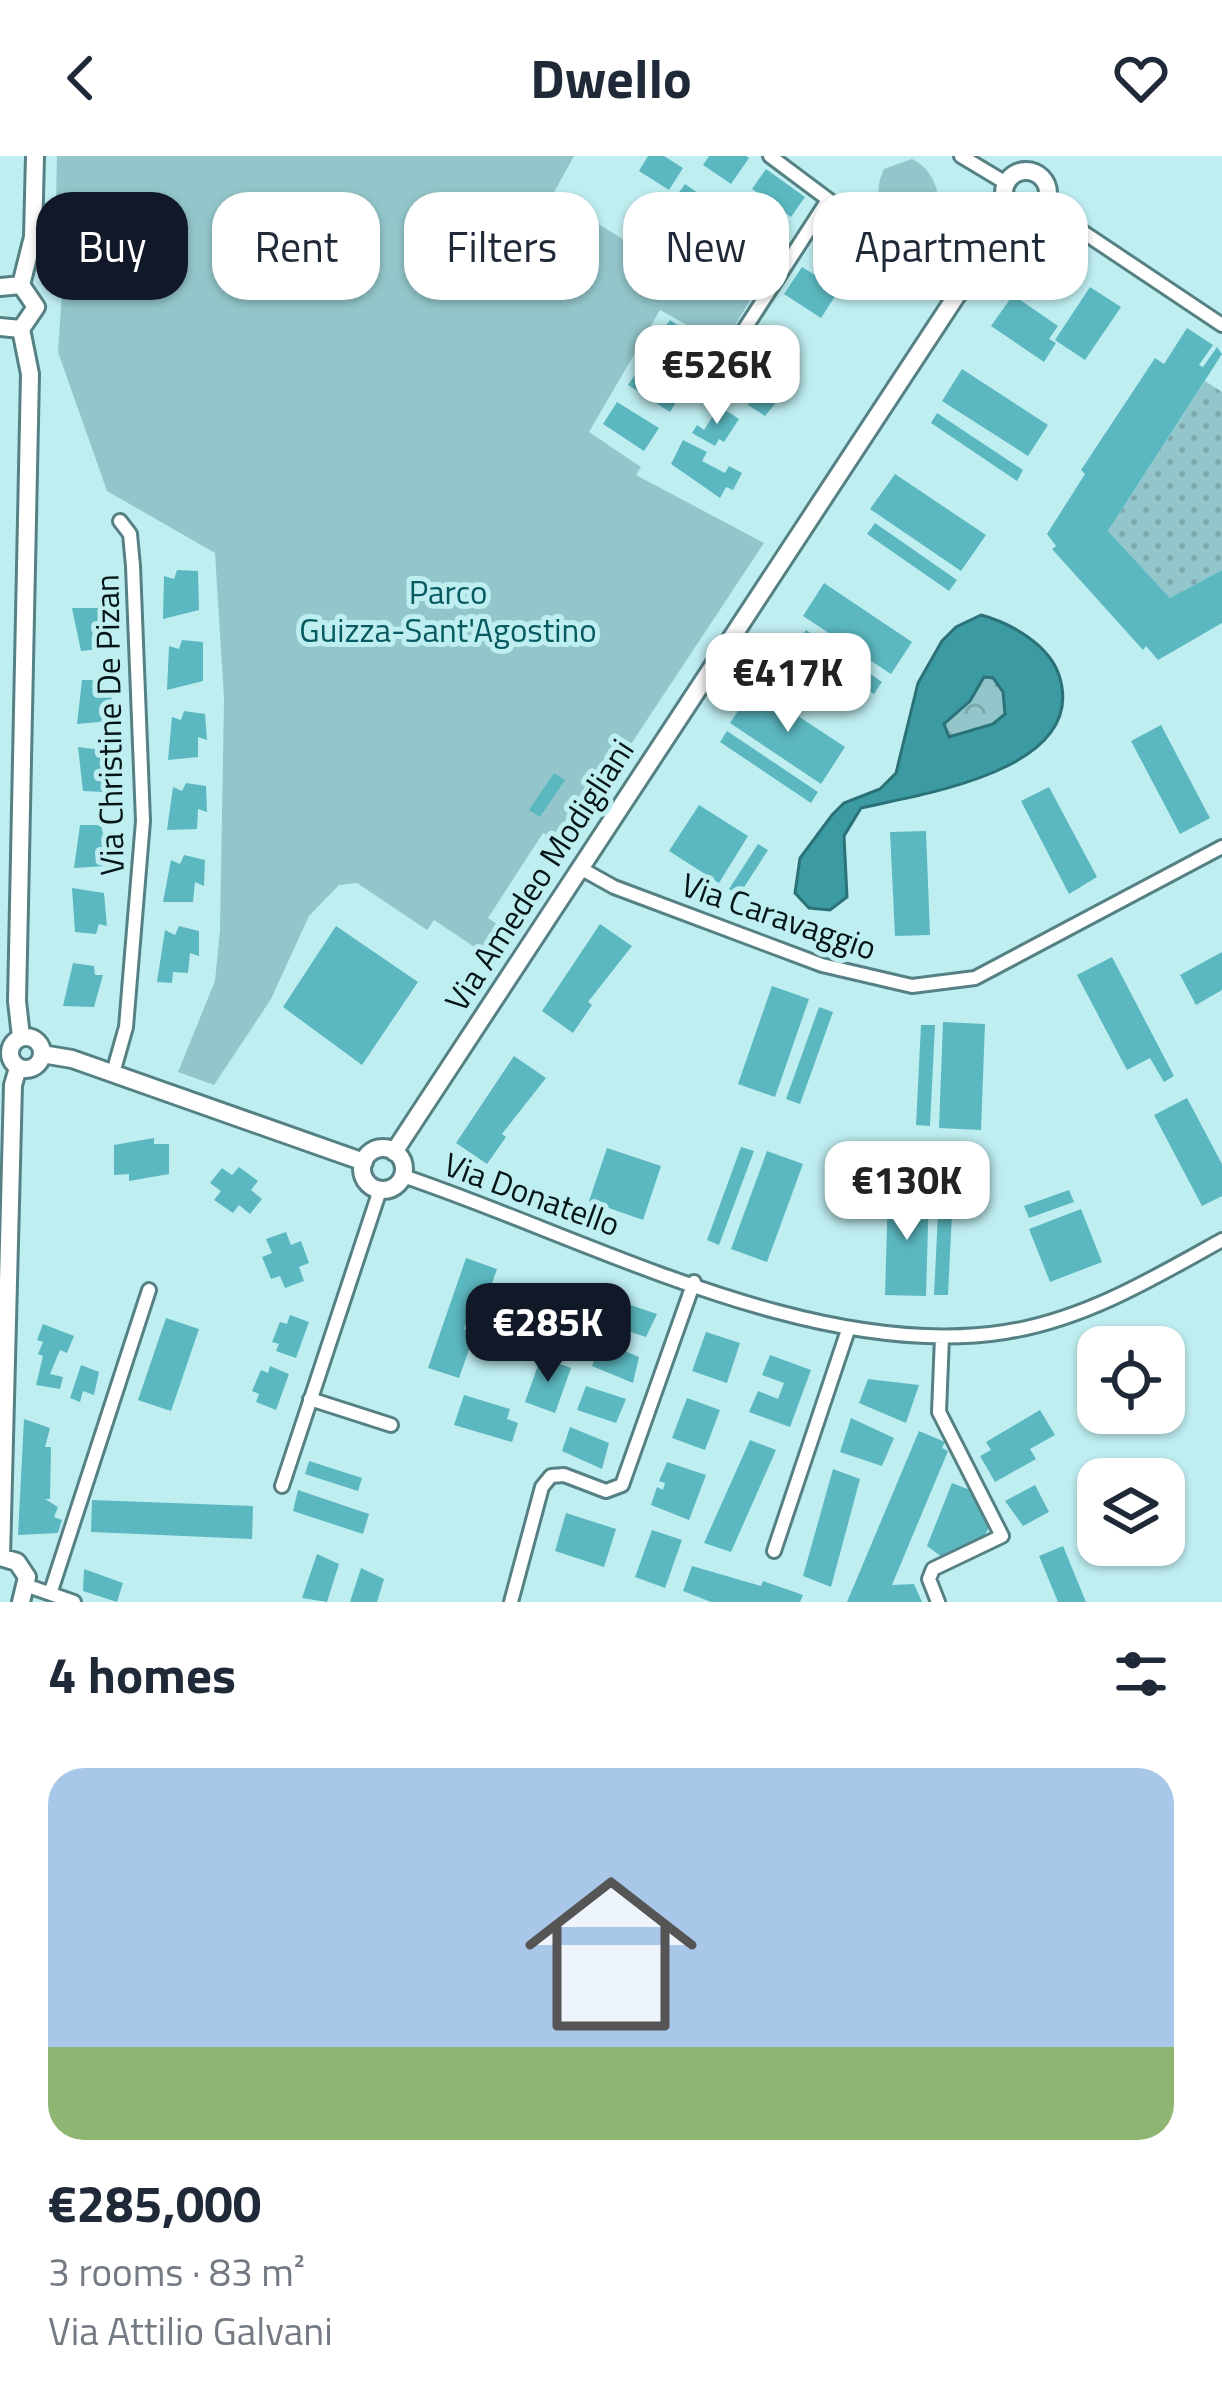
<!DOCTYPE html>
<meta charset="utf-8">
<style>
body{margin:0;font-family:"Titillium Web",sans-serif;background:#f6f6f7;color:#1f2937;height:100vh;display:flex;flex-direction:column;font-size:45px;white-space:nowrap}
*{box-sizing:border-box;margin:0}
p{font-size:39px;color:#747a83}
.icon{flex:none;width:66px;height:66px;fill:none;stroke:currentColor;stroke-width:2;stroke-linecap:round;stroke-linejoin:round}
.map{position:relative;height:1446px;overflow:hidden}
.panel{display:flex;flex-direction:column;background:#fff;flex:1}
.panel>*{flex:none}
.hud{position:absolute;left:36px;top:36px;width:1152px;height:108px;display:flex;gap:24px}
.tools{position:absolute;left:1077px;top:1170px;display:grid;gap:24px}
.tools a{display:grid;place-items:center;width:108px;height:108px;border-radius:24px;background:#fff;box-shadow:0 3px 9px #0004;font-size:60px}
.price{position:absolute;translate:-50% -102px;padding:0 27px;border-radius:24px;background:#fff;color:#222;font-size:39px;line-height:78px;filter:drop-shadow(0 3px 6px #0008)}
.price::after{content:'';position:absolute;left:50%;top:72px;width:36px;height:27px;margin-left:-18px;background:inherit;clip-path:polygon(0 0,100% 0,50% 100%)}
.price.current{background:#111827;color:#fff}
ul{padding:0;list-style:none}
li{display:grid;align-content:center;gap:24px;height:636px;padding:0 48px}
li+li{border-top:3px solid #e0e1e3}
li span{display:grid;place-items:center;height:372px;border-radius:36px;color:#555}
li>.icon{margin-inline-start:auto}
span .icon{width:216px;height:216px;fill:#fffc;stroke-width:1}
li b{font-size:51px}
h2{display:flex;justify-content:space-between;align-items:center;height:144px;padding:0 48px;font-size:51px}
.tag{padding:0 42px;border-radius:36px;background:#fff;box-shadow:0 3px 9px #0004;font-size:42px;line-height:108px}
.tag.current{background:#111827;color:#fff}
header{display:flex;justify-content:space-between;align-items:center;height:156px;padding:0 48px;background:#fff;font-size:54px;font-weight:700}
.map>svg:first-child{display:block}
</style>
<header><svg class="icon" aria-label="back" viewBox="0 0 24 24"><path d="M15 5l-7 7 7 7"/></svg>Dwello<svg class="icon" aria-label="heart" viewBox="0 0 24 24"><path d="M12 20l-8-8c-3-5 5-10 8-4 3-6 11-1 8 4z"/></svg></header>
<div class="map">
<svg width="1222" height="1446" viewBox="0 0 1222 1446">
<defs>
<pattern id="grass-dots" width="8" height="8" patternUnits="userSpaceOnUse" patternTransform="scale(3)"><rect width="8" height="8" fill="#93c6ca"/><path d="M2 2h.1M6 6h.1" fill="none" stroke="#7da9ad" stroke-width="1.8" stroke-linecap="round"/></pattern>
<pattern id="forest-crowns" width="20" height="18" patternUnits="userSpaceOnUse" patternTransform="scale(3)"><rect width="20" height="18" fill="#93c6ca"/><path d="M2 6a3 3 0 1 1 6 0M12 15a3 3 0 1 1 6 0" fill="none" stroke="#7da9ad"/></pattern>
</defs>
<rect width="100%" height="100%" fill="#bfeef1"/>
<path fill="url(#grass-dots)" d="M1205 225 1222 236V414L1170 442 1108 375Z"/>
<path fill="url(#forest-crowns)" d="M984 521 993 522 1004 536 1005 558 993 568 949 581 944 568 969 545Z"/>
<path fill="#93c6ca" d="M57 0H574L552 40 631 88 655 55 760 128 723 189 660 154 589 276 641 311 636 319 764 387 565 688 543 677 488 762 508 776 488 806 480 801 482 796 434 764 427 774 357 727 339 729 309 760 271 843 214 929 178 916 215 825 220 774 224 542 215 397 107 335 58 196 63 120 55 94Z
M912 3C945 19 944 64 929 94 892 87 867 47 884 13Z"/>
<path fill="#3c9aa2" stroke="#2b7278" stroke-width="3" fill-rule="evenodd" d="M981 459C1011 467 1049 489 1059 519 1090 614 922 638 861 652L844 680 847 741 830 754 809 752 795 737 800 702 832 659 844 647 880 633 896 617 918 527 942 485 956 471ZM984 521 993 522 1003 536 1005 558 993 568 949 581 944 568 970 545Z"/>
<path fill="#5cb8c0" d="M648 0H664L683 12 669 34 639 15Z
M709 0H746L749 2 731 28 703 9Z
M766 13 805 41 791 61 752 33Z
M685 28 724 55 710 76 671 48Z
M732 61 772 89 757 109 718 81Z
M830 72 865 93 848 119 814 97Z
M802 111 839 134 821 162 784 138Z
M1090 131 1121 151 1085 204 1055 184Z
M1013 139 1058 170 1049 183 1056 187 1044 206 991 170Z
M670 164 711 191 697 213 655 186Z
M1187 172 1213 189 1199 209 1203 211 1217 191 1222 198 1108 375 1170 442 1222 414V467L1158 504 1146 490 1143 494 1052 393 1056 390 1047 378 1085 318 1081 314 1155 202 1164 208Z
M643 207 684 233 670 256 628 229Z
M962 213 1048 269 1028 300 942 245Z
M761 227 782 239 765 260 748 249Z
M617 246 659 272 644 295 603 268Z
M719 250 739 263 724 286 719 283 715 290 692 277 697 269 704 274Z
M937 257 1023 314 1017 325 931 267Z
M683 284 707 296 702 305 725 317 729 310 742 317 733 334 726 331 720 342 671 308Z
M895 318 986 379 961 415 870 353Z
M875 367 957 424 949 435 867 378Z
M177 414 198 415 199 454 163 463 164 420 174 423Z
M824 427 912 486 891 518 803 460Z
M72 452H103L111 484H103L101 493 81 495Z
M806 474 882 526 874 538 798 486Z
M182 484 203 486V525L167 534 169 490 179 493Z
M82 524H103L105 533 113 532 109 565 77 568Z
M754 531 845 591 821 628 730 567Z
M184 555 205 558 207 584 198 581V601L168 604 172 561 181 564Z
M1161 569 1210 662 1180 678 1131 585Z
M727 575 818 636 811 647 720 586Z
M78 591 109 595 114 628 106 627 103 636 83 635Z
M554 617 565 624 540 661 529 654Z
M186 627 206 630 207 656 198 653 197 673 167 674 173 631 182 635Z
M1049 631 1097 721 1069 738 1021 645Z
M699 649 748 680 719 727 669 695Z
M80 669H101L103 678 111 677 106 710 74 712Z
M926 675 930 779 895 780 890 676Z
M758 688 768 694 739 739 729 733Z
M184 699 205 704 204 730 195 726 193 746H163L171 704 180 708Z
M72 732 104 737 107 770 99 768 96 778 75 776Z
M600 768 632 790 588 846 592 849 573 877 542 855Z
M179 770 199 775V800L190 797 188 817 173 816 172 827 157 826 165 774 175 779Z
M336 770 418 826 362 909 283 851Z
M1222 796V834L1196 849 1180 819Z
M1112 801 1174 920 1164 926 1150 902 1127 914 1077 819Z
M73 807 94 810 95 819H103L94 851 63 850Z
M772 830 809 843 775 941 738 928Z
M819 851 833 856 800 948 786 943Z
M943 866 985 868 981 974 939 972Z
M921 869H935L930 970 916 969Z
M514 900 546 922 502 978 506 981 487 1008 456 987Z
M1187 942 1222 1008V1040L1202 1050 1154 959Z
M154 982V988H169V1018L129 1025V1018L114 1019V989Z
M741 991 754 995 719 1089 707 1084Z
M607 992 661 1010 643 1064 589 1045Z
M767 995 803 1008 767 1106 731 1093Z
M239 1011 258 1025 251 1034 262 1043 250 1058 239 1049 233 1057 214 1044 221 1035 210 1027 222 1012 232 1019Z
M888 1034 929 1035 926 1140 885 1139Z
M1069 1034 1074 1046 1029 1062 1024 1050Z
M939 1037 953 1038 948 1139H934Z
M1081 1053 1102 1106 1050 1126 1029 1073Z
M286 1076 291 1089 301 1085 309 1107 299 1111 304 1125 285 1132 280 1120 271 1123 262 1101 272 1097 266 1083Z
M466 1102 497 1113 481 1159 470 1155 464 1173 475 1177 459 1222 428 1212Z
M563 1137 594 1148 577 1194 547 1183Z
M616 1144 657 1158 646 1181 606 1168Z
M290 1159 309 1166 296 1202 276 1195 279 1188 272 1186 280 1166 287 1168Z
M166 1162 199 1173 171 1255 138 1244Z
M43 1168 74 1180 67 1197 60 1194 50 1218 63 1221 60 1233 36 1229 43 1200 38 1198 43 1186 37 1184Z
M706 1176 740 1187 727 1227 692 1215Z
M601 1185 639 1201 633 1227 592 1210Z
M770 1199 811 1214 790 1271 749 1256 758 1235 778 1243 784 1227 762 1219Z
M541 1201 571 1212 555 1257 525 1246Z
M81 1209 99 1216 94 1239 83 1235 80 1246 70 1242Z
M270 1210 289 1218 276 1254 256 1246 259 1238 252 1235 261 1214 268 1217Z
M868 1223 919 1229 906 1267 859 1247Z
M586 1230 626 1243 616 1267 577 1254Z
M464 1239 510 1253 507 1263 518 1267 512 1286 454 1269Z
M687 1242 720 1254 705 1294 672 1282Z
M1040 1254 1055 1279 1030 1293 1036 1303 995 1326 980 1300 991 1294 986 1286Z
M851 1262 894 1282 882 1310 840 1296Z
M24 1263 50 1272 45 1291H51L50 1343H45L58 1351 54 1361 62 1364 58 1377 18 1379Z
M570 1271 609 1287 602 1313 562 1295Z
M919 1275 945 1286 942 1292 948 1295 892 1429 914 1428 922 1446H847Z
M750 1284 776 1294 731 1396 704 1387Z
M309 1305 362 1322 358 1335 305 1318Z
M667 1306 706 1319 689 1364 651 1349 657 1331 663 1334 665 1327 659 1325Z
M833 1313 860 1323 831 1431 803 1420Z
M952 1327 973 1335 991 1368 981 1386 942 1401 927 1390Z
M1035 1329 1049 1356 1023 1370 1005 1345Z
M298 1334 369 1358 363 1378 293 1355Z
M92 1344 253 1350 252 1383 91 1376Z
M566 1357 616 1373 604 1411 555 1395Z
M652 1374 682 1384 665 1432 635 1421Z
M1063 1390 1086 1446H1058L1039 1400Z
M317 1398 339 1408 327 1446 302 1442Z
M692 1410 761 1430 763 1425 803 1439 800 1446H711L683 1435Z
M361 1412 384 1423 377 1446H350Z
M84 1413 123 1427 117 1446 83 1435Z"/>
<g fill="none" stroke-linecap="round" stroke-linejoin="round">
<defs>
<path id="street" d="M770 0 957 140
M961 0 1006 27
M1044 50 1222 169
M731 194 828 44
M580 712 614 731 822 809 912 830 975 822 1222 691
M113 917 126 871 143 665 133 410 130 378 120 365
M403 1020C585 1081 812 1206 1005 1176 1084 1164 1154 1122 1222 1084
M310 1243 391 1269
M282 1330 380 1034
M774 1395 848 1174
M28 1430 74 1446
M51 1435 149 1134
M511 1446 542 1331 551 1320 564 1319 606 1335 622 1329 694 1126
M938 1446 929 1423 933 1413 1002 1380 939 1256 942 1181"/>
<path id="secondary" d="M1004 37a22 22 0 1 1 44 0a22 22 0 1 1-44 0Z
M21 129 33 81 35 0
M0 131 21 129 36 151 21 173 0 171
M10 897a16 16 0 1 1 32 0a16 16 0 1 1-32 0Z
M21 881 17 845 30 218 21 173
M42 898 72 903 364 1006
M362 1013a21 21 0 1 1 42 0a21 21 0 1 1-42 0Z
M394 996 1012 55
M0 1401 17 1406 27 1421 21 1446
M1 1401 13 929 18 912"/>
</defs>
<use href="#street" stroke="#568184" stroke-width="18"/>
<use href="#secondary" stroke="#568184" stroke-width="22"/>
<use href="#street" stroke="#fff" stroke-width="12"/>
<use href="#secondary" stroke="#fff" stroke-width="16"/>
</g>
<g text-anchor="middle" stroke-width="10" stroke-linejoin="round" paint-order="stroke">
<g font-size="33" fill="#065a60" stroke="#bfeef1">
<text x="448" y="448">Parco<tspan x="448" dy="38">Guizza-Sant'Agostino</tspan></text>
</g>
<g font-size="33" fill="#041517" stroke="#bfeef1">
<text transform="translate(109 569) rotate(-91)" y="12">Via Christine De Pizan</text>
<text transform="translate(539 719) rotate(-57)" y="12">Via Amedeo Modigliani</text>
<text transform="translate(779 760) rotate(19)" y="12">Via Caravaggio</text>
<text transform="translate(532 1038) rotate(20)" y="12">Via Donatello</text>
</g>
</g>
</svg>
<div class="tools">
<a><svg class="icon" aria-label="locate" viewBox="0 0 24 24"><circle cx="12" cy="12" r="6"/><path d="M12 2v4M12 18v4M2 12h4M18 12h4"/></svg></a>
<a><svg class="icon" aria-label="layers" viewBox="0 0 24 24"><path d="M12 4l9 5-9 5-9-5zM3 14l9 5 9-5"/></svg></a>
</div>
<b class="price" style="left:717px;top:271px">€526K</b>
<b class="price" style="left:788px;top:579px">€417K</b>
<b class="price" style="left:907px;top:1087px">€130K</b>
<b class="price current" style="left:548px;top:1229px">€285K</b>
<div class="hud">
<a class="tag current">Buy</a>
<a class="tag">Rent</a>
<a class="tag">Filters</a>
<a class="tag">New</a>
<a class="tag">Apartment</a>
</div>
</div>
<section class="panel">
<h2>4 homes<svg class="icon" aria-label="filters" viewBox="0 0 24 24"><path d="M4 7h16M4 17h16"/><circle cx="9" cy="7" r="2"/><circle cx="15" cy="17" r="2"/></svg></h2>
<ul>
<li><span style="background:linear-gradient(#a9c7e8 75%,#8fb573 0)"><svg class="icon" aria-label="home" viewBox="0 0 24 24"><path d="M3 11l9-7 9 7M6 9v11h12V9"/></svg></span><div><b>€285,000</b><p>3 rooms · 83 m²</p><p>Via Attilio Galvani</p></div></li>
</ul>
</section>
